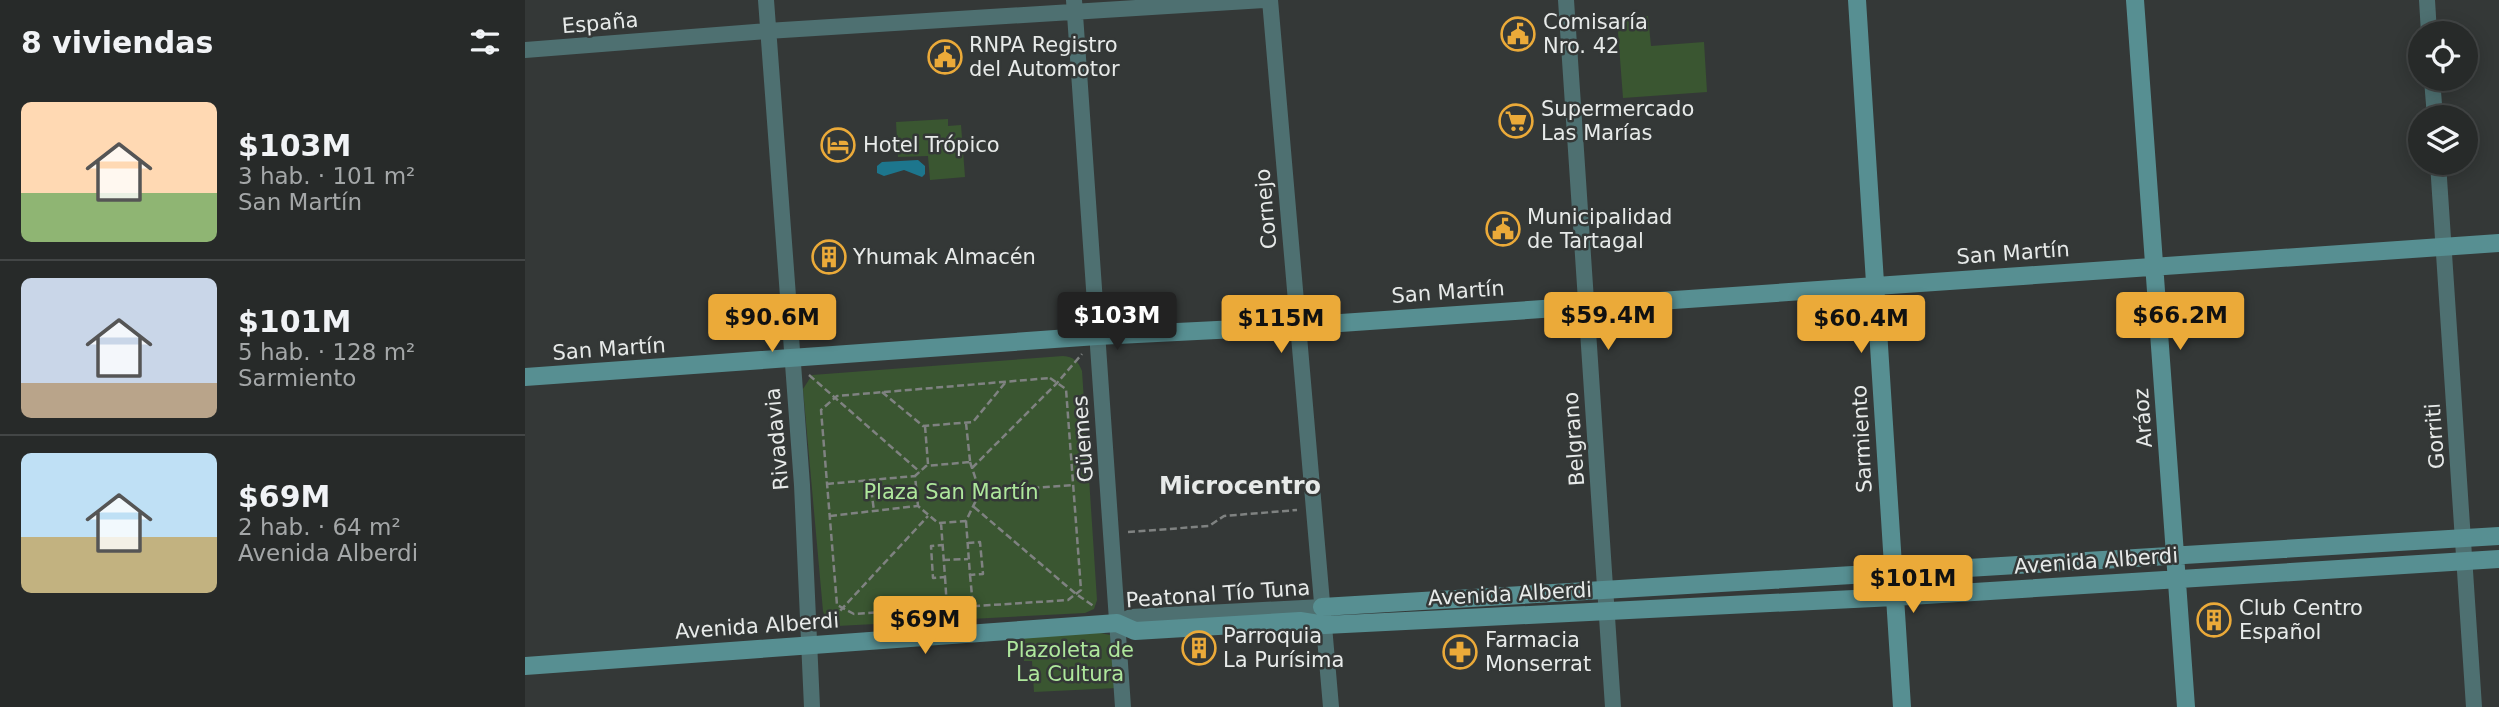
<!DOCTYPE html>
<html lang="es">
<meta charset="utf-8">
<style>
body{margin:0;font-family:"DejaVu Sans",sans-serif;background:#2f3231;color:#f1f3f6;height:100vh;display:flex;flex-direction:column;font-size:26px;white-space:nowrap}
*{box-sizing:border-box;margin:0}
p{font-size:23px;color:#a4a7a8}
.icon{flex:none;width:38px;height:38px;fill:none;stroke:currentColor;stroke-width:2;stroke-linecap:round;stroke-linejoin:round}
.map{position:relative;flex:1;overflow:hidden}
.sheet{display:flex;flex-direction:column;background:#272a29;width:525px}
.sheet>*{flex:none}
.fabs{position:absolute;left:1883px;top:21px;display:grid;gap:14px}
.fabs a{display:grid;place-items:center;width:70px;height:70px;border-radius:50%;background:#272a29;box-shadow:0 4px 18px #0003,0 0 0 2px #434646;font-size:35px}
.price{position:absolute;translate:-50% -60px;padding:0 16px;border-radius:7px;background:#ebaa39;color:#111;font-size:23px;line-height:46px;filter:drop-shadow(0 2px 4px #0008)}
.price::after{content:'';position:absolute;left:50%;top:42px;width:21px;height:16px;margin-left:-10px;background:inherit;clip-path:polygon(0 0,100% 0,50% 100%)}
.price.active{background:#222;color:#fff}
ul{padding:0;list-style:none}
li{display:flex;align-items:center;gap:21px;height:175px;padding:0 21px}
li+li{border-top:2px solid #434646}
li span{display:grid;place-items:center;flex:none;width:196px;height:140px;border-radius:10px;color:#555}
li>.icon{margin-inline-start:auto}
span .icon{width:84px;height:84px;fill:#fffc;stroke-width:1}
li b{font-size:30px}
h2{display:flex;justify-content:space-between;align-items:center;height:84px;padding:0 21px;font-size:30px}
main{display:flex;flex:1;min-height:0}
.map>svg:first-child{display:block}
</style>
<main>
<section class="sheet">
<h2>8 viviendas<svg class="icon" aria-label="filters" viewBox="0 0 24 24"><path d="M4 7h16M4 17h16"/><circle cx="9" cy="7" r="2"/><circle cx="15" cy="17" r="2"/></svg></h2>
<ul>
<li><span style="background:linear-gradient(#ffd9b3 65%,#8fb573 0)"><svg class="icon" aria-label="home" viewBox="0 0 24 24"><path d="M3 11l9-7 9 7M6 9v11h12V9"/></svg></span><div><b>$103M</b><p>3 hab. · 101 m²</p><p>San Martín</p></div></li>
<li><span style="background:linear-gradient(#c9d6e8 75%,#b9a48a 0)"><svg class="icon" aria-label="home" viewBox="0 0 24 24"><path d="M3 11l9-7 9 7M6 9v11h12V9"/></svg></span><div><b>$101M</b><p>5 hab. · 128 m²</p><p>Sarmiento</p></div></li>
<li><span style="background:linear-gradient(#bfe0f5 60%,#c2b280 0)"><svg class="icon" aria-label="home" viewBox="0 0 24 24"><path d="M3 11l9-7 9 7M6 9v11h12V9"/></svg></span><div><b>$69M</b><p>2 hab. · 64 m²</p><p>Avenida Alberdi</p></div></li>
</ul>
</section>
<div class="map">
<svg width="1974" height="707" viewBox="0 0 1974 707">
<rect width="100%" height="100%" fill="#343837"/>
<path fill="#3a5631" d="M1123 16 1126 46 1179 42 1182 92 1098 98 1092 19Z
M423 119V126L436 125 440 177 405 180 403 156 373 157 371 122Z
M538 356C549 357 553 361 557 371L572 600 569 609 560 613 312 626C303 623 300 619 298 611L278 389 287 375Z
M571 632 585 635 592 688 509 692 507 661H499L497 638Z"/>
<path fill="#1d768d" d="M393 160 400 166V174L397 177 379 170 359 176 352 173V166L357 162Z"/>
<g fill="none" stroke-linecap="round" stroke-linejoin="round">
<path stroke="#7f8281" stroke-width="2.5" stroke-dasharray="7 3.5" stroke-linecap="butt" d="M284 375 395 472
M525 378 541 389 556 590 543 600 329 614 312 605 296 410 312 396Z
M357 392 398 426 448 422 480 383
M441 423 445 461
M400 426 403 464
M445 462 455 492 441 521 413 523 393 506 390 476 401 466Z
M447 468 532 383 557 354
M345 480 349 511
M302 484 390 476
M455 492 549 485
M449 507 551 594 570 607
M305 516 392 506
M441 521 445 575 458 574 455 542 443 543
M416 523 420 577 408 578 406 546 417 545
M603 532 684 526 699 516 772 510
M418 560 443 559
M445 575 448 606
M420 577 422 608
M301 626 403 516"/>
<path stroke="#4e7071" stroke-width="16" d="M241 0 277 485 287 707
M549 0 598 707
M745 0 806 707
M1041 0 1088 707
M1902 0 1904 33
M0 50 242 31 739 0
M1907 79 1910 117
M1913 163 1949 707
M592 623 606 617 797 607"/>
<path stroke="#578f92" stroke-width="18" d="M1332 0 1377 707
M1610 0 1661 707
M0 377 572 336 772 326 1974 243
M797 607 1974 536
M0 666 592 623 610 631 775 621 800 625 1369 597 1974 559"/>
</g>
<defs>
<symbol id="civic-ring" viewBox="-11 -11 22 22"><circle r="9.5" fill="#343837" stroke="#ebaa39" stroke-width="1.5"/><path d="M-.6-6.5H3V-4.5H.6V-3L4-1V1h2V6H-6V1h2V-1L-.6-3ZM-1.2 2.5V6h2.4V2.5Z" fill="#ebaa39"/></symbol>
<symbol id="supermarket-ring" viewBox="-11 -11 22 22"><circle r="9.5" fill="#343837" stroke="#ebaa39" stroke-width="1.5"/><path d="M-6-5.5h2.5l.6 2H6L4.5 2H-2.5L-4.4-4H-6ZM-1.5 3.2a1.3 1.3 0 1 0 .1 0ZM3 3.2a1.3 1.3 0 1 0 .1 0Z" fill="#ebaa39"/></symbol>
<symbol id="hotel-ring" viewBox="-11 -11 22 22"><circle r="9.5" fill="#343837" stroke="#ebaa39" stroke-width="1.5"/><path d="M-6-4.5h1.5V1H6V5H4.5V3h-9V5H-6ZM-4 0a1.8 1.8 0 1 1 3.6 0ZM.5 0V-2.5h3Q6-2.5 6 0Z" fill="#ebaa39"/></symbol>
<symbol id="building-ring" viewBox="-11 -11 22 22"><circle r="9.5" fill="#343837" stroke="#ebaa39" stroke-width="1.5"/><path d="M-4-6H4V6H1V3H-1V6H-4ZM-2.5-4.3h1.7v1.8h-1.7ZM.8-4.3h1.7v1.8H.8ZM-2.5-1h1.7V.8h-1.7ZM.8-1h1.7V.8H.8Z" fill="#ebaa39"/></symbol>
<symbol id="pharmacy-ring" viewBox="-11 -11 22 22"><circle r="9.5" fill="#343837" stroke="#ebaa39" stroke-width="1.5"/><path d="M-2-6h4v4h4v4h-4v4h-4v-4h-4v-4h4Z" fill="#ebaa39"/></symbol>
</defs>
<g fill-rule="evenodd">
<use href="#civic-ring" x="974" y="15" width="38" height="38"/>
<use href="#civic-ring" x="401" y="38" width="38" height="38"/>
<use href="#supermarket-ring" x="972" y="102" width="38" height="38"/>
<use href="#hotel-ring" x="294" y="126" width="38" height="38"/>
<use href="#civic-ring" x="959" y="210" width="38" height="38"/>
<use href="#building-ring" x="285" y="238" width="38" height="38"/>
<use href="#building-ring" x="1670" y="601" width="38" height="38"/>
<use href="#building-ring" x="655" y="629" width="38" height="38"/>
<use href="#pharmacy-ring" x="916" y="633" width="38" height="38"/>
</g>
<g text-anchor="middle" stroke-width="5" stroke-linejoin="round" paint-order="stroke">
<g font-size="21" fill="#e7eae9" stroke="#343837" text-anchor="start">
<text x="1018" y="29">Comisaría<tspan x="1018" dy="24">Nro. 42</tspan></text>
<text x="444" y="52">RNPA Registro<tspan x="444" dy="24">del Automotor</tspan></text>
<text x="1016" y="116">Supermercado<tspan x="1016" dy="24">Las Marías</tspan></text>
<text x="338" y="152">Hotel Trópico</text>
<text x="1002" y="224">Municipalidad<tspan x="1002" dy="24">de Tartagal</tspan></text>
<text x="328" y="264">Yhumak Almacén</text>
<text x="1714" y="615">Club Centro<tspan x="1714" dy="24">Español</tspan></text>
<text x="698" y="643">Parroquia<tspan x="698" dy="24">La Purísima</tspan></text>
<text x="960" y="647">Farmacia<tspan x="960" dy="24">Monserrat</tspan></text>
</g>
<g font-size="21" fill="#e7eae9" stroke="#343837">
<text transform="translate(75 23) rotate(-5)" y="7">España</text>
<text transform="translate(741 209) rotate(-95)" y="7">Cornejo</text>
<text transform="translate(1488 253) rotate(-4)" y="7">San Martín</text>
<text transform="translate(923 292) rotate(-4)" y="7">San Martín</text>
<text transform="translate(84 349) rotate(-4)" y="7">San Martín</text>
<text transform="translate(1618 418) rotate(-94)" y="7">Aráoz</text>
<text transform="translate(1910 436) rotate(-94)" y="7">Gorriti</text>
<text transform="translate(252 439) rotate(-95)" y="7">Rivadavia</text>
<text transform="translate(558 439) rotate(-94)" y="7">Güemes</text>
<text transform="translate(1049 439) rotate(-94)" y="7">Belgrano</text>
<text transform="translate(1337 439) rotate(-93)" y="7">Sarmiento</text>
<text transform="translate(1571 561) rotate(-4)" y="7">Avenida Alberdi</text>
<text transform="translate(693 594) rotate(-4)" y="7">Peatonal Tío Tuna</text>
<text transform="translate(985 594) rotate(-3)" y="7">Avenida Alberdi</text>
<text transform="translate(232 626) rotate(-4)" y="7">Avenida Alberdi</text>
</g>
<g font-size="21" fill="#aee79c" stroke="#343837">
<text x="426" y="499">Plaza San Martín</text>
<text x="545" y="657">Plazoleta de<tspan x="545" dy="24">La Cultura</tspan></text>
</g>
<g font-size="24" font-weight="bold" fill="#e7eae9" stroke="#343837">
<text x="715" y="494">Microcentro</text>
</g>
</g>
</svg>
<div class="fabs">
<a><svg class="icon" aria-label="locate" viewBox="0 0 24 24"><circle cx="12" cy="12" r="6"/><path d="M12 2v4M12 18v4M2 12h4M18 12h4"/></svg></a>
<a><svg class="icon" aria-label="layers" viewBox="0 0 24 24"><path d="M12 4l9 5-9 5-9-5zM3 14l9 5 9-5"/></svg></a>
</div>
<b class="price active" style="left:592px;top:352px">$103M</b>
<b class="price" style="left:1083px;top:352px">$59.4M</b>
<b class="price" style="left:1655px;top:352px">$66.2M</b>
<b class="price" style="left:247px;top:354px">$90.6M</b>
<b class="price" style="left:756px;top:355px">$115M</b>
<b class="price" style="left:1336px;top:355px">$60.4M</b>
<b class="price" style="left:1388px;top:615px">$101M</b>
<b class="price" style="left:400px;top:656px">$69M</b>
</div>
</main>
